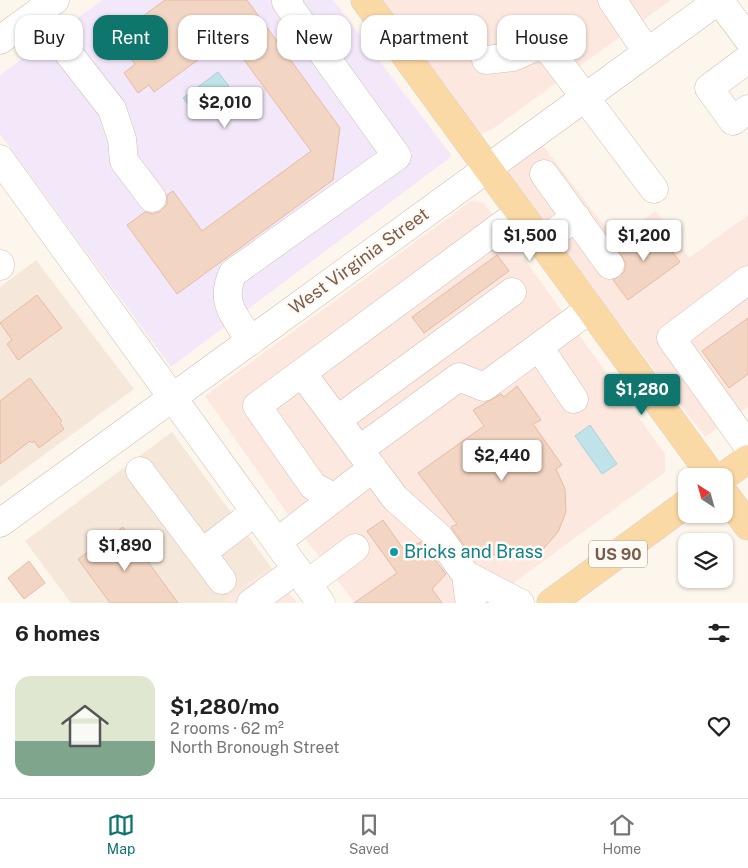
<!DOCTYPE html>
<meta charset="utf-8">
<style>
body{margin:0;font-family:"Public Sans",sans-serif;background:#f6f6f6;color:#222;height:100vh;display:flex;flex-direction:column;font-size:19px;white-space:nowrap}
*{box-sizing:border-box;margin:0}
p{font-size:16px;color:#767676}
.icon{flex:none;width:28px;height:28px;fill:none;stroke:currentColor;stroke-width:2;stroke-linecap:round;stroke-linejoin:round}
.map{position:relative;height:603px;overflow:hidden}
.panel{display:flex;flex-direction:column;background:#fff;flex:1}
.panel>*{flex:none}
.banner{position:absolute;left:15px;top:15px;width:719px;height:45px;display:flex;gap:10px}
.needle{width:32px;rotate:324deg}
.controls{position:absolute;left:678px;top:468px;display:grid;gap:10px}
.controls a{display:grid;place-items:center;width:55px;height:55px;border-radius:10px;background:#fff;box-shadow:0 1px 4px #0004;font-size:25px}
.price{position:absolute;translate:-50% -42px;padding:0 11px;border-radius:5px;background:#fff;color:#222;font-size:16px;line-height:32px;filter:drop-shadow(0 1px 2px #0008)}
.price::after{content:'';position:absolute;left:50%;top:30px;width:15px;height:11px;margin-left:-8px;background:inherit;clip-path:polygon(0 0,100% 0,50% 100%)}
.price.on{background:#0f766e;color:#fff}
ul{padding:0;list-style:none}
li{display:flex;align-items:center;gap:15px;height:125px;padding:0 15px}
li span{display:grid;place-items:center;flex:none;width:140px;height:100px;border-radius:15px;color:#555}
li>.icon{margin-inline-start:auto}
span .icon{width:60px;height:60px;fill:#fffc;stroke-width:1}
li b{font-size:21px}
h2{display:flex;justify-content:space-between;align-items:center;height:60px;padding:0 15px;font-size:21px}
.tag{padding:0 18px;border-radius:15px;background:#fff;box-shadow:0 1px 4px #0004;font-size:18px;line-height:45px}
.tag.on{background:#0f766e;color:#fff}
.dock{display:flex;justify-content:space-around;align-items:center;height:70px;border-top:1px solid #e0e0e0;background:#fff;font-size:14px;color:#767676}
.dock a{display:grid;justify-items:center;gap:2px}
.dock .on{color:#0f766e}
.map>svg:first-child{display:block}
</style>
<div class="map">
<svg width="748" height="603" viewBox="0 0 748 603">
<rect width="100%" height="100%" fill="#fdf6ec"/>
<path fill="#f5e8da" d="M36 260 134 389 0 487V287Z
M172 432 271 567 221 603H71L25 541Z"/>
<path fill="#fde8e0" d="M381 0H671L494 128 479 135Z
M541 143 615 240 656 211 689 258 748 215V407L705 437 515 185 509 172 510 168Z
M471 201 484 203 665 454V472L486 603H355L303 536 205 396Z
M271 567 297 603H221Z"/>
<path fill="#f3e8fa" d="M102 0H333L452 156 171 367 0 134V75Z"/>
<path fill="#bfe3e8" stroke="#a5d3da" d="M218 72 229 86 194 112 183 98Z
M590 425 617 464 602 474 575 436Z"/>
<path fill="#f3d5c3" stroke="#e6bba3" d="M165 0H247L340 128 333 180 177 294 127 225 145 212 153 214 161 211 167 204V195L173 191 202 231 311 151 228 38 154 92 149 85 138 93 124 73 135 64 114 37Z
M651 224 680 262 628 300 613 280 624 272 626 264 618 249Z
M497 255 509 271 424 333 412 317Z
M37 295 62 328 18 360 7 344 12 340 0 323Z
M748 318V374L729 388 702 351Z
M30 378 62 421 60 423 64 429 39 448 34 441 32 443 30 441 0 464V401Z
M517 386 541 420 533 424 562 465 556 469 565 489 566 512 558 532 544 548 518 558H502L473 547 468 551 451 527 457 524 418 473 484 426 473 410 501 394 504 397Z
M383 520 404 550 421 542 446 574 432 589 442 603H354L397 573 367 531Z
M123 527 178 603H110L78 559Z
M29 561 45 583 24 599 8 578Z"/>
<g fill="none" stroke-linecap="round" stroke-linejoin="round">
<defs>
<path id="minor" d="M612 0 647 52
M719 0 748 39
M37 13 112 109 122 139 124 161 152 198
M0 40 55 0
M748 59 709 88 733 121 748 109
M486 60 513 57 538 46 550 51 654 189
M0 159 321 603
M544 174 610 265
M541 242 576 217
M0 264V266
M748 280 671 338 748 446
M251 341C235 317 219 302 233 273L397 156 286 2 289 0
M539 347 574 399
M302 373 395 498 439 537 466 575 520 603
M337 420 512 292
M359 450 459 377 484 387 590 309
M140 471 222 580
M333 497 313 486 257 406 520 212
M0 523 719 0
M277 542 373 468
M202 553 255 512
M466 575 469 598 472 603
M307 584 355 548
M251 603 297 569"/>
<path id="major" d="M365 0 712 476
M724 476 748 459
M724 493 748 526
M551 603 686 504"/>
</defs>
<use href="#minor" stroke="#d1beb0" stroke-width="29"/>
<use href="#major" stroke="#dad1cd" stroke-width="29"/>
<use href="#minor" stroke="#fff" stroke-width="28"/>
<use href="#major" stroke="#fbd9a5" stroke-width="28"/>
</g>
<circle fill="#0f9aa8" stroke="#fffaf3" stroke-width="2" cx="394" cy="552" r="5"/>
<g text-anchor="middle" stroke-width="5" stroke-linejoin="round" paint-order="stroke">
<rect fill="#fffaf3" stroke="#a28b7f" stroke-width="1" x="589" y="540.5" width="58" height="27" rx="4"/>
<g font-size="16" font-weight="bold" fill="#7a5c4d">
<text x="618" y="560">US 90</text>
</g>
<g font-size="18" fill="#7a5c4d" stroke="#fffaf3">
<text transform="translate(359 261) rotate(-36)" y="6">West Virginia Street</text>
</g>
<g font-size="18" fill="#0d838f" stroke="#fffaf3" text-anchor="start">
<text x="404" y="558">Bricks and Brass</text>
</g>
</g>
</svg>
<div class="controls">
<a><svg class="needle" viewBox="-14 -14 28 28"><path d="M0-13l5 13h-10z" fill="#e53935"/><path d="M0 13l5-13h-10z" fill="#767676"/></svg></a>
<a><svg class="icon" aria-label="layers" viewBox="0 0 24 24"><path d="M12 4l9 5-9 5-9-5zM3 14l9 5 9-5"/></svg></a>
</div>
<b class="price" style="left:225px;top:129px">$2,010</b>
<b class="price" style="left:530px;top:262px">$1,500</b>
<b class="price" style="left:644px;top:262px">$1,200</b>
<b class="price on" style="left:642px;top:416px">$1,280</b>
<b class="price" style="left:502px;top:482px">$2,440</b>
<b class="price" style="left:125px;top:572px">$1,890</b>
<div class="banner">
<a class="tag">Buy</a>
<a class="tag on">Rent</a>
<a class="tag">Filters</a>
<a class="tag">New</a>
<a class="tag">Apartment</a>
<a class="tag">House</a>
</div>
</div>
<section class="panel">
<h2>6 homes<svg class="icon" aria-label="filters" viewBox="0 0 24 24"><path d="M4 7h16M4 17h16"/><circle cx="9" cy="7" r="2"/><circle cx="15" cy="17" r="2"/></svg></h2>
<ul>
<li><span style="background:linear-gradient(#dfe7d0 65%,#7fa58c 0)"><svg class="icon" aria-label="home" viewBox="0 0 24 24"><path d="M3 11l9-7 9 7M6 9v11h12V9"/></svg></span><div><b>$1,280/mo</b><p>2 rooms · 62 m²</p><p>North Bronough Street</p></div><svg class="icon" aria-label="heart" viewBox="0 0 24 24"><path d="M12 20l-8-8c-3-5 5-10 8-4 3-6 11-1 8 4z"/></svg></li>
</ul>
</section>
<nav class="dock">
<a class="on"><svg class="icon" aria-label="map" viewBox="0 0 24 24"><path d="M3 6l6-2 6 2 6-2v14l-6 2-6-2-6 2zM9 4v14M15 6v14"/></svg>Map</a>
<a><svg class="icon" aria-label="saved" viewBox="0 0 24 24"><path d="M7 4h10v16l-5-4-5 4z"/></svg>Saved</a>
<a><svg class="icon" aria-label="home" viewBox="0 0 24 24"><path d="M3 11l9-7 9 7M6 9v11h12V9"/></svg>Home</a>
</nav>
